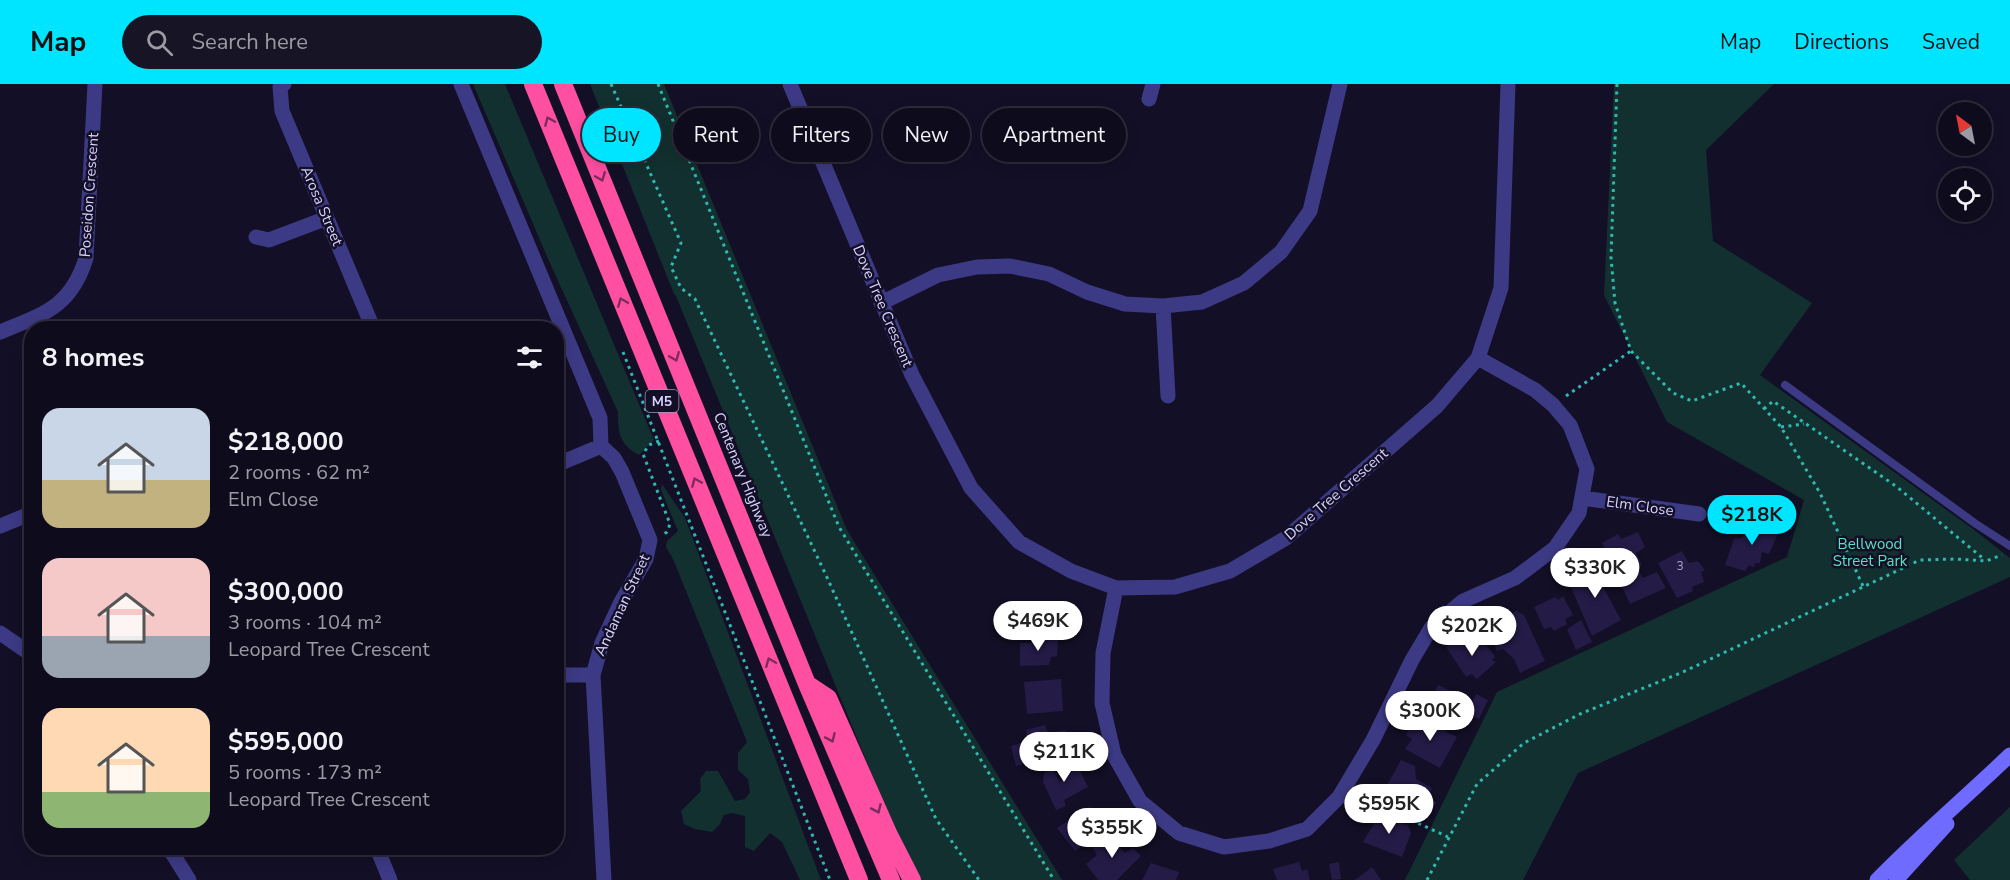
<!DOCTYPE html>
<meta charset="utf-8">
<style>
body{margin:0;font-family:"Nunito Sans",sans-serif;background:#171425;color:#f1f3f6;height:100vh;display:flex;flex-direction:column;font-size:22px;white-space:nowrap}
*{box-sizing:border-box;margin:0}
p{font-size:20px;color:#9b9ba3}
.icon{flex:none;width:33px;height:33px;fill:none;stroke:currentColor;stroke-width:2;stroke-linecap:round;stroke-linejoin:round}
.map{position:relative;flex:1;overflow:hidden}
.drawer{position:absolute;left:24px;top:237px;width:540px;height:534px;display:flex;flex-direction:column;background:#0e0b1c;border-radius:24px;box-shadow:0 3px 15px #0003,0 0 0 2px #2e2b3b}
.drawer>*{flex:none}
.banner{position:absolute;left:582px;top:24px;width:570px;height:54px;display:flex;gap:12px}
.needle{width:39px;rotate:328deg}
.tools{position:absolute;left:1938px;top:18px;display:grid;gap:12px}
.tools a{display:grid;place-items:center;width:54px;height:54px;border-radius:50%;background:#0e0b1c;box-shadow:0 3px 15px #0003,0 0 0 2px #2e2b3b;font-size:30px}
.price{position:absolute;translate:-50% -51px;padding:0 14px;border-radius:21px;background:#fff;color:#222;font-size:20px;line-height:39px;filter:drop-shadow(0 2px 3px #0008)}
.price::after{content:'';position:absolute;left:50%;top:36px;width:18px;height:14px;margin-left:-9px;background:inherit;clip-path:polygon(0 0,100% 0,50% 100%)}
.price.on{background:#00e5ff;color:#111}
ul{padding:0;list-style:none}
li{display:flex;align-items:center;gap:18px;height:150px;padding:0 18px}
li span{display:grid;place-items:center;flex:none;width:168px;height:120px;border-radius:18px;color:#555}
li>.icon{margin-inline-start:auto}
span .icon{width:72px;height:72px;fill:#fffc;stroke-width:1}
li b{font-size:26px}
h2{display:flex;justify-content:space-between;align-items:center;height:72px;padding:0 18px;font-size:26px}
.pill{padding:0 21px;border-radius:27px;background:#0e0b1c;box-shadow:0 3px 15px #0003,0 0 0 2px #2e2b3b;font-size:21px;line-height:54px}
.pill.on{background:#00e5ff;color:#111}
header{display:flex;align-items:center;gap:36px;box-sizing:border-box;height:84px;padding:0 30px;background:#00e5ff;color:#111}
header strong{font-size:28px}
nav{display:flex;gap:33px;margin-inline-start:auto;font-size:21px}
.search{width:420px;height:54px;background:#171425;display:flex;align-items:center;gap:15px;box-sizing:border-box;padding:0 21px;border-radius:33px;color:#9b9ba3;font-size:22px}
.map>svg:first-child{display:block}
</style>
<header>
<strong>Map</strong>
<div class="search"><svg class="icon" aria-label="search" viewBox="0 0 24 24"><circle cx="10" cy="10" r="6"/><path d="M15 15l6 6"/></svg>Search here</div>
<nav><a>Map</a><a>Directions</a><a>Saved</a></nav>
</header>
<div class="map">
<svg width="2010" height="796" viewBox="0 0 2010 796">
<rect width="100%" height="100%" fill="#130f26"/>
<path fill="#12302f" d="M473 0H505L654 356 639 371C619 360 618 349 618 328L549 177Z
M590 0H664L847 446 1062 796H920L895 747 676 212 674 210Z
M1614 0H1774L1706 66 1713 157 1812 219 1760 291 1973 445 2010 474V493L1578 689 1523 796H1405L1497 608 1787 473 1804 416 1667 338 1604 211Z
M662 400 685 434 821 796H800L782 758 770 749 754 767 745 763V732L732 729 724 731 720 740 712 748 695 745 684 740 681 727 701 707 700 695 706 687H718L735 717 745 715 750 708 748 695 738 686V669L747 658 673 475 666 463 667 457 678 447 661 406Z
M2010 723V796H1970L1954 776Z"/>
<path fill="#241b47" d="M1749 436 1780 445 1769 470 1762 468 1760 479H1755L1754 483 1749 481 1745 487 1725 481 1734 455 1742 454Z
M1638 448 1645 463 1636 469 1642 481 1637 483 1643 494 1657 488 1666 504 1630 520 1602 459 1618 450 1621 455Z
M1682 467 1689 479 1698 477 1705 486 1701 488 1704 498 1692 503 1693 507 1677 514 1658 479Z
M1603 478 1611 492 1601 499 1621 536 1592 552 1570 501 1573 496Z
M1563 512 1573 531 1565 535 1567 540 1554 547 1551 543 1544 545 1534 523 1555 513 1558 516Z
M1516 527 1524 531 1545 577 1520 589 1514 575 1503 565 1497 567 1487 546 1510 536 1513 529Z
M1581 536 1592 558 1576 566 1567 545Z
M1031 553 1058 556 1057 572 1051 573 1049 581 1020 582V559H1032Z
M1459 553 1466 563 1480 554 1495 572 1492 576 1496 578 1477 595 1472 590 1466 593 1446 563Z
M1061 595 1063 627 1027 630 1024 598Z
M1438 601 1462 612 1459 616 1470 621 1460 640 1450 635 1447 642 1413 624 1419 612 1425 615 1429 607H1435Z
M1476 610 1488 616 1479 635 1467 630Z
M1415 633 1457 653 1440 684 1405 665 1412 655 1406 651Z
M1045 641 1048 649 1066 646 1071 667 1016 682 1011 662 1028 657 1026 646Z
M1073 673 1088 703 1064 716 1066 722 1056 726 1043 698 1044 689 1052 684 1060 698 1066 694 1058 681Z
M1401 676 1415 682 1416 695 1432 704 1427 715 1436 718 1431 730 1383 708Z
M1090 722 1098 731 1091 738 1101 748 1075 767 1057 744Z
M1380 729 1408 741 1411 749 1402 773 1363 758Z
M1115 747 1124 761 1120 764 1125 769 1133 764 1141 772 1117 796H1098L1086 780 1097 771 1092 763Z
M1299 778 1302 787 1307 785 1310 796H1277L1273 785Z
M1339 778 1341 795 1332 796 1329 780Z
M1151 779 1179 788 1176 796H1142Z
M1372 783 1381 796H1354L1359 793Z"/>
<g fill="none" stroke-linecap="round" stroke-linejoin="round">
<path stroke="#2fb8b0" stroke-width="3" stroke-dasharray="3 4.5" stroke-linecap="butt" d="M611 0 681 159 671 183 681 204 695 215 825 489 936 735 979 796
M658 0 839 443 1054 796
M1617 0 1611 173 1615 219 1631 267 1673 309 1692 317 1741 299 1781 343 1820 409 1863 502
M623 268 830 796
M1566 312 1631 267
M1764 325 1773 317 1897 403 1985 476
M1781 343 1804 340
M659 357 649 361 643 370 670 440 667 448 664 450
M1357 711 1448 753
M1427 796 1477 700 1524 659 1580 630 1683 588 1920 476 1956 475 1986 477 2002 471"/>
<path stroke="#3d3a85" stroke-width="8" d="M1785 301 1976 440 2010 462"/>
<path stroke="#3d3a85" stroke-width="15" d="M284 0 280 3 282 27 373 244
M461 0 600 334 601 362 614 374 622 388 650 456 646 475 621 518 602 559 593 591 604 796
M790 0 912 291 971 404 1019 458 1071 487 1116 504 1175 503 1230 487 1286 454 1437 322 1478 274 1501 204 1508 0
M1149 15 1153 0
M256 153 269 156 327 134
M881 219 938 191 977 183 1010 182 1049 190 1087 208 1125 220 1163 222 1202 218 1244 199 1281 168 1310 127 1340 0
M1163 222 1168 312
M0 248C44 230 71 223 86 174L95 0
M556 381 601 362
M1582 414 1699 430
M0 442 32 429
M1116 504 1103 569 1102 619 1114 671 1140 717 1179 749 1224 763 1269 757 1307 745 1339 713 1373 656 1412 576 1431 544 1463 517 1515 494 1555 464 1579 429 1587 385 1570 341 1553 321 1535 306 1478 274
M0 549 32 571
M556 591H593
M169 764 189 796
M377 764 390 796"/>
<path stroke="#6f6bff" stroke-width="15" d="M1877 796C1920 752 1966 713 2010 671
M1896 796 1947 740"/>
<path stroke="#ff4fa3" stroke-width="18" d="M533 0 859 796
M563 0 807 600 891 796
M807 600 828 614 888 749 912 796"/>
</g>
<defs><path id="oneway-chevron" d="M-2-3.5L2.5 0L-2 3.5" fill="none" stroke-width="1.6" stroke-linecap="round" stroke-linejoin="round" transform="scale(1.5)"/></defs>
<g stroke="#7d2c5e">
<use href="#oneway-chevron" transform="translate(549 37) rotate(-113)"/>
<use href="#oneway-chevron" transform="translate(601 93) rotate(68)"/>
<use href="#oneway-chevron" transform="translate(622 218) rotate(-112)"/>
<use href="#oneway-chevron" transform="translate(675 273) rotate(68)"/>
<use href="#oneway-chevron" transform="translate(696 398) rotate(-113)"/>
<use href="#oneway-chevron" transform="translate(770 578) rotate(-112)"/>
<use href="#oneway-chevron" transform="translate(831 654) rotate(66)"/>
<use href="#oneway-chevron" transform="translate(877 725) rotate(66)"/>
</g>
<g text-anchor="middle" stroke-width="5" stroke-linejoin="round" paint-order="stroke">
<g font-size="12" fill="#aca6d1">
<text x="1680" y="486">3</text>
</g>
<rect fill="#130f26" stroke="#9e99be" stroke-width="1.5" x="645.5" y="306" width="33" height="22" rx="4.5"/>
<g font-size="14" font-weight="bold" fill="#d9d4ff">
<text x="662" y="322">M5</text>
</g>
<g font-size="15" fill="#d9d4ff" stroke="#130f26">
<text transform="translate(89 111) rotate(-86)" y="5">Poseidon Crescent</text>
<text transform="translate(322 122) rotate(67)" y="5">Arosa Street</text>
<text transform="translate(883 222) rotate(67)" y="5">Dove Tree Crescent</text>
<text transform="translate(743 391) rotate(68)" y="5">Centenary Highway</text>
<text transform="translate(1336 410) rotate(-41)" y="5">Dove Tree Crescent</text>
<text transform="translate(1640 422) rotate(8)" y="5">Elm Close</text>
<text transform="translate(622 521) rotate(-65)" y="5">Andaman Street</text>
</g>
<g font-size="15" fill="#5fe0c0" stroke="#130f26">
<text x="1870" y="465">Bellwood<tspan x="1870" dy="17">Street Park</tspan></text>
</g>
</g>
</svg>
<div class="tools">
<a><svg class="needle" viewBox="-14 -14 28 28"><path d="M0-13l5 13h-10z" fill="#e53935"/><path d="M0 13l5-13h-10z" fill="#9b9ba3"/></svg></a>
<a><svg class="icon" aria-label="locate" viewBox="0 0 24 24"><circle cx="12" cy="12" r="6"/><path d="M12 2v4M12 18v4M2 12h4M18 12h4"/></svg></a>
</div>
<b class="price on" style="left:1752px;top:462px">$218K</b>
<b class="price" style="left:1595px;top:515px">$330K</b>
<b class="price" style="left:1038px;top:568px">$469K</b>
<b class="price" style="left:1472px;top:573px">$202K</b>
<b class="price" style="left:1430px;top:658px">$300K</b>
<b class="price" style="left:1064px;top:699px">$211K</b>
<b class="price" style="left:1389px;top:751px">$595K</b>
<b class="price" style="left:1112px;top:775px">$355K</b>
<div class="banner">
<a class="pill on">Buy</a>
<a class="pill">Rent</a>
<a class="pill">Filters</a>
<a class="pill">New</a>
<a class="pill">Apartment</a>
</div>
<section class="drawer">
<h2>8 homes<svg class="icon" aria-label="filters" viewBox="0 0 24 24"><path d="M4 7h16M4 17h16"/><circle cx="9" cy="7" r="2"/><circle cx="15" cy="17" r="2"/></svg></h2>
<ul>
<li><span style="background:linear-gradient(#c9d6e8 60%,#c2b280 0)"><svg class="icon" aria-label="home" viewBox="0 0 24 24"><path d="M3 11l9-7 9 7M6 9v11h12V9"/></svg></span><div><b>$218,000</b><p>2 rooms · 62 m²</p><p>Elm Close</p></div></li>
<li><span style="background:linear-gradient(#f6c9c9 65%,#9aa5b1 0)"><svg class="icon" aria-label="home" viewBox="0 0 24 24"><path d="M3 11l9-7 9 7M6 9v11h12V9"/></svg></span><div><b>$300,000</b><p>3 rooms · 104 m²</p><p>Leopard Tree Crescent</p></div></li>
<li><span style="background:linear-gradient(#ffd9b3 70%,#8fb573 0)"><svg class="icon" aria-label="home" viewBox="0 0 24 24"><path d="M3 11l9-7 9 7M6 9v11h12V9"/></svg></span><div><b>$595,000</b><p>5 rooms · 173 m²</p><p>Leopard Tree Crescent</p></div></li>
</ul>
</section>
</div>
